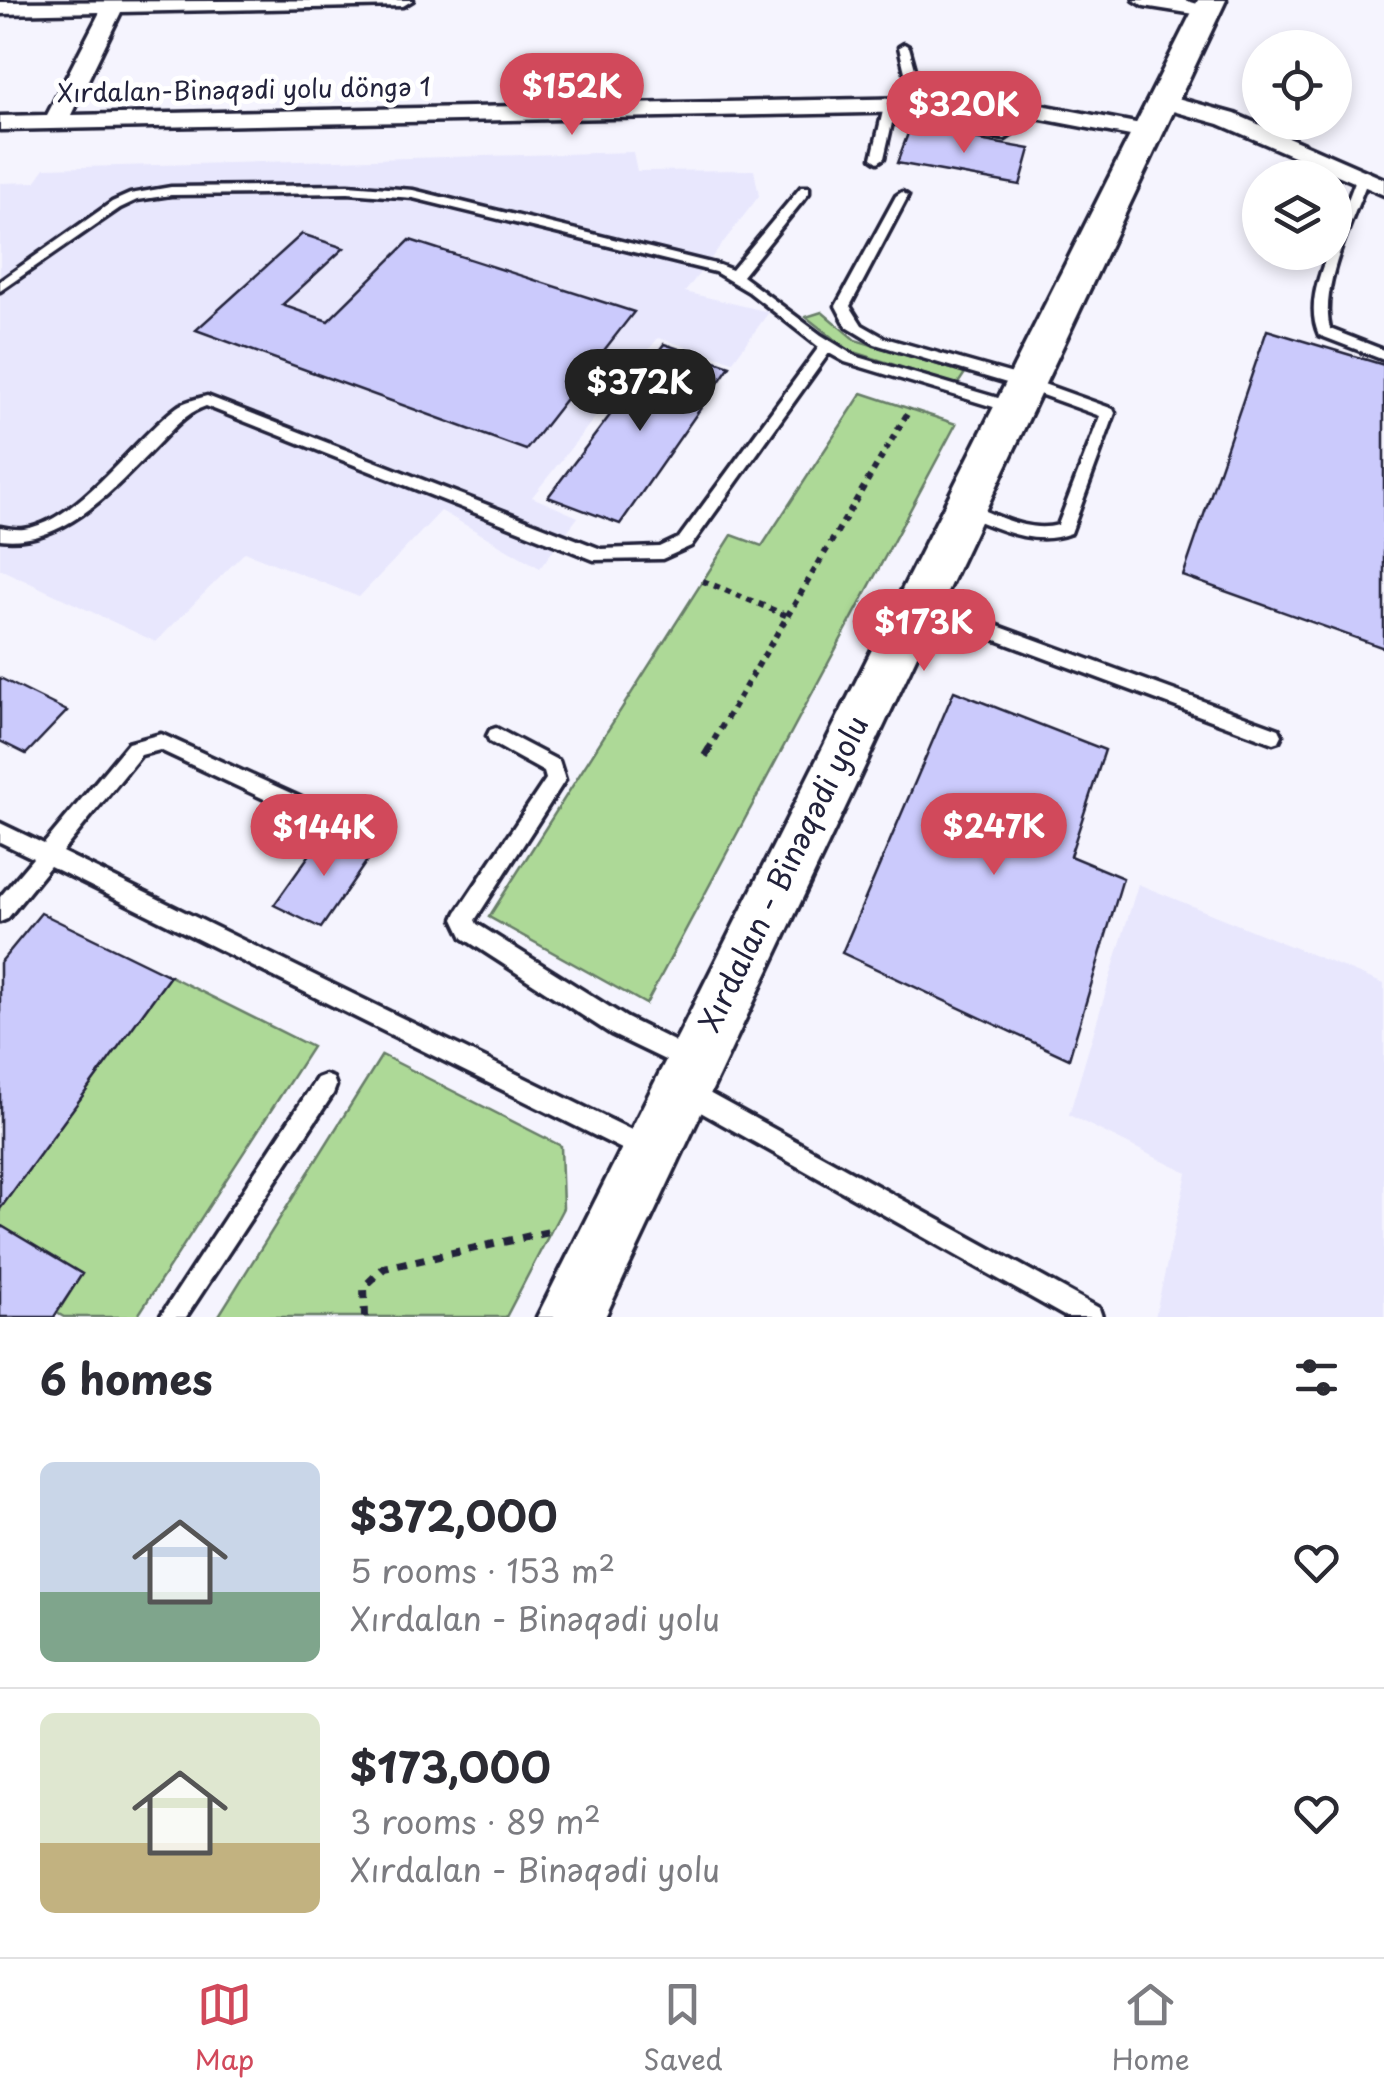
<!DOCTYPE html>
<meta charset="utf-8">
<style>
body{margin:0;font-family:"Playpen Sans",sans-serif;background:#f7f7f7;color:#2b2b33;height:100vh;display:flex;flex-direction:column;font-size:38px;white-space:nowrap}
*{box-sizing:border-box;margin:0}
p{font-size:32px;color:#7c7c81}
.icon{flex:none;width:55px;height:55px;fill:none;stroke:currentColor;stroke-width:2;stroke-linecap:round;stroke-linejoin:round}
.map{position:relative;height:1317px;overflow:hidden}
.drawer{display:flex;flex-direction:column;background:#fff;flex:1}
.drawer>*{flex:none}
.tools{position:absolute;left:1242px;top:30px;display:grid;gap:20px}
.tools a{display:grid;place-items:center;width:110px;height:110px;border-radius:50%;background:#fff;box-shadow:0 5px 15px #0003;font-size:50px}
.price{position:absolute;translate:-50% -85px;padding:0 22px;border-radius:35px;background:#d1495b;color:#fff;font-size:32px;line-height:65px;filter:drop-shadow(0 2px 5px #0008)}
.price::after{content:'';position:absolute;left:50%;top:60px;width:30px;height:22px;margin-left:-15px;background:inherit;clip-path:polygon(0 0,100% 0,50% 100%)}
.price.on{background:#222;color:#fff}
ul{padding:0;list-style:none}
li{display:flex;align-items:center;gap:30px;height:250px;padding:0 40px}
li+li{border-top:2px solid #e1e1e2}
li span{display:grid;place-items:center;flex:none;width:280px;height:200px;border-radius:15px;color:#555}
li>.icon{margin-inline-start:auto}
span .icon{width:120px;height:120px;fill:#fffc;stroke-width:1}
li b{font-size:42px}
h2{display:flex;justify-content:space-between;align-items:center;height:120px;padding:0 40px;font-size:42px}
.tabs{display:flex;justify-content:space-around;align-items:center;height:140px;border-top:2px solid #e1e1e2;background:#fff;font-size:28px;color:#7c7c81}
.tabs a{display:grid;justify-items:center;gap:5px}
.tabs .on{color:#d1495b}
.map>svg:first-child{display:block}
</style>
<div class="map">
<svg width="1384" height="1317" viewBox="0 0 1384 1317">
<rect width="100%" height="100%" fill="#f5f4fe"/>
<filter id="ink" filterUnits="userSpaceOnUse"><feTurbulence type="fractalNoise" baseFrequency=".01" numOctaves="2"/><feDisplacementMap in="SourceGraphic" scale="20" xChannelSelector="R" yChannelSelector="G"/><feConvolveMatrix kernelMatrix="1 2 1 2 8 2 1 2 1" color-interpolation-filters="sRGB"/></filter>
<g filter="url(#ink)">
<path fill="#e8e7fd" d="M633 152 637 171 754 170 759 196 685 292 769 312 733 361 658 338 532 497 578 517 540 568 441 511 359 597 245 552 156 642 0 569V183L35 182 45 168Z
M1138 884 1384 984V1317H1155L1187 1173 1069 1115Z"/>
<path fill="#add997" stroke="#687e69" stroke-width="2.5" d="M822 312 855 340 965 373 957 385 848 350 806 317Z
M862 393 956 424 646 1004 489 917 732 535 762 546Z
M170 976 312 1047 137 1317H64L57 1313 82 1274 0 1225V1209Z
M382 1055 561 1146 563 1208 506 1317H218Z"/>
<path fill="#cbcafc" stroke="#22223b" stroke-width="2.5" d="M910 128 1030 149 1020 185 897 163Z
M302 234 344 248 282 305 328 321 410 240 634 312 526 450 196 330Z
M1267 330 1384 365V648L1183 576Z
M664 344 730 366 620 524 548 497Z
M0 678 67 711 26 754 0 741Z
M954 691 1105 750 1070 856 1123 878 1069 1059 842 953Z
M327 830 373 852 321 928 274 905Z
M41 913 170 976 0 1209V963Z
M0 1225 82 1274 54 1317H0Z"/>
<g fill="none" stroke-linecap="round" stroke-linejoin="round">
<defs>
<path id="service" d="M904 44 909 47 925 105 923 107 913 105 899 47Z
M889 108 895 111 894 116 1005 131 1011 135 1005 139 892 123 884 158 878 162 872 158 883 111Z
M1362 175 1368 179C1353 220 1319 286 1330 329L1384 350V360L1319 335C1307 308 1318 279 1328 252H1335V234L1356 179Z
M348 185 413 190 719 265 732 270 801 187H809V193L742 276 821 335 855 356 1015 403 1017 407 1010 412 845 362 829 353 691 546 662 559 594 560 206 406C185 413 173 429 157 445 116 487 64 547 0 539V527C7 528 16 530 24 529 80 521 134 438 177 407 185 401 197 399 207 396L601 549 660 547 679 538 819 347 749 292 715 272 413 198 348 193 171 195 137 200 120 208 0 291V281L112 202 130 194 171 187Z
M902 192 908 196 850 306 862 325 885 338 1027 378 1113 409 1115 413 1071 533C1032 548 995 527 958 513L956 509 964 503C994 513 1026 534 1058 525L1100 416 1017 386 875 344 847 327 836 306 896 196Z
M916 596 1279 729 1282 735 1279 741 1273 743 910 608 908 603 910 598Z
M496 728 559 761 565 780 475 920 477 924 627 1018 700 1054 703 1062 700 1070 692 1073 611 1034 463 938 454 919 457 912 546 779 544 772 490 742 487 736 490 730Z
M161 734 319 806 322 812 319 818 312 821 305 818 160 750 141 755 62 852 654 1141 657 1149 654 1157 646 1160 638 1157 50 866 7 919 0 922V897L33 858 0 842V823L44 844 128 743Z
M325 1075 333 1078 336 1086 333 1094 186 1317H160L317 1078Z
M689 1082 1099 1308 1102 1317H1066L681 1101 678 1093 681 1085Z"/>
<path id="minor" d="M413 0 403 6 121 12 71 115 919 98 1031 103 1146 125 1158 132 1146 139 1031 117 919 112 0 130V116L47 115 100 12 0 14V2Z
M1134 0H1184L1218 10 1207 16 1144 6Z
M1163 94 1235 114 1384 179V195L1219 124 1155 106V96Z"/>
<path id="secondary" d="M1198 0H1226L605 1317H537Z"/>
</defs>
<use href="#service" stroke="#22223b" stroke-width="7"/>
<use href="#minor" stroke="#22223b" stroke-width="7"/>
<use href="#secondary" stroke="#22223b" stroke-width="7"/>
<path stroke="#22223b" stroke-width="6" stroke-dasharray="6 6" stroke-linecap="butt" d="M703 581 788 616
M708 750 910 409"/>
<path stroke="#22223b" stroke-width="8" stroke-dasharray="9 9" stroke-linecap="butt" d="M705 756 710 748
M365 1317 364 1287 384 1268 549 1232"/>
<use href="#service" fill="#fff" fill-rule="evenodd"/>
<use href="#minor" fill="#fff" fill-rule="evenodd"/>
<use href="#secondary" fill="#fff" fill-rule="evenodd"/>
</g>
</g>
<g text-anchor="middle" stroke-width="10" stroke-linejoin="round" paint-order="stroke">
<g font-size="25" fill="#22223b" stroke="#fff">
<text transform="translate(244 90) rotate(-1)" y="9">Xırdalan-Binəqədi yolu döngə 1</text>
</g>
<g font-size="30" fill="#22223b" stroke="#fff">
<text transform="translate(784 874) rotate(-64)" y="10">Xırdalan - Binəqədi yolu</text>
</g>
</g>
</svg>
<div class="tools">
<a><svg class="icon" aria-label="locate" viewBox="0 0 24 24"><circle cx="12" cy="12" r="6"/><path d="M12 2v4M12 18v4M2 12h4M18 12h4"/></svg></a>
<a><svg class="icon" aria-label="layers" viewBox="0 0 24 24"><path d="M12 4l9 5-9 5-9-5zM3 14l9 5 9-5"/></svg></a>
</div>
<b class="price" style="left:572px;top:138px">$152K</b>
<b class="price" style="left:964px;top:156px">$320K</b>
<b class="price on" style="left:640px;top:434px">$372K</b>
<b class="price" style="left:924px;top:674px">$173K</b>
<b class="price" style="left:994px;top:878px">$247K</b>
<b class="price" style="left:324px;top:879px">$144K</b>
</div>
<section class="drawer">
<h2>6 homes<svg class="icon" aria-label="filters" viewBox="0 0 24 24"><path d="M4 7h16M4 17h16"/><circle cx="9" cy="7" r="2"/><circle cx="15" cy="17" r="2"/></svg></h2>
<ul>
<li><span style="background:linear-gradient(#c9d6e8 65%,#7fa58c 0)"><svg class="icon" aria-label="home" viewBox="0 0 24 24"><path d="M3 11l9-7 9 7M6 9v11h12V9"/></svg></span><div><b>$372,000</b><p>5 rooms · 153 m²</p><p>Xırdalan - Binəqədi yolu</p></div><svg class="icon" aria-label="heart" viewBox="0 0 24 24"><path d="M12 20l-8-8c-3-5 5-10 8-4 3-6 11-1 8 4z"/></svg></li>
<li><span style="background:linear-gradient(#dfe7d0 65%,#c2b280 0)"><svg class="icon" aria-label="home" viewBox="0 0 24 24"><path d="M3 11l9-7 9 7M6 9v11h12V9"/></svg></span><div><b>$173,000</b><p>3 rooms · 89 m²</p><p>Xırdalan - Binəqədi yolu</p></div><svg class="icon" aria-label="heart" viewBox="0 0 24 24"><path d="M12 20l-8-8c-3-5 5-10 8-4 3-6 11-1 8 4z"/></svg></li>
</ul>
</section>
<nav class="tabs">
<a class="on"><svg class="icon" aria-label="map" viewBox="0 0 24 24"><path d="M3 6l6-2 6 2 6-2v14l-6 2-6-2-6 2zM9 4v14M15 6v14"/></svg>Map</a>
<a><svg class="icon" aria-label="saved" viewBox="0 0 24 24"><path d="M7 4h10v16l-5-4-5 4z"/></svg>Saved</a>
<a><svg class="icon" aria-label="home" viewBox="0 0 24 24"><path d="M3 11l9-7 9 7M6 9v11h12V9"/></svg>Home</a>
</nav>
